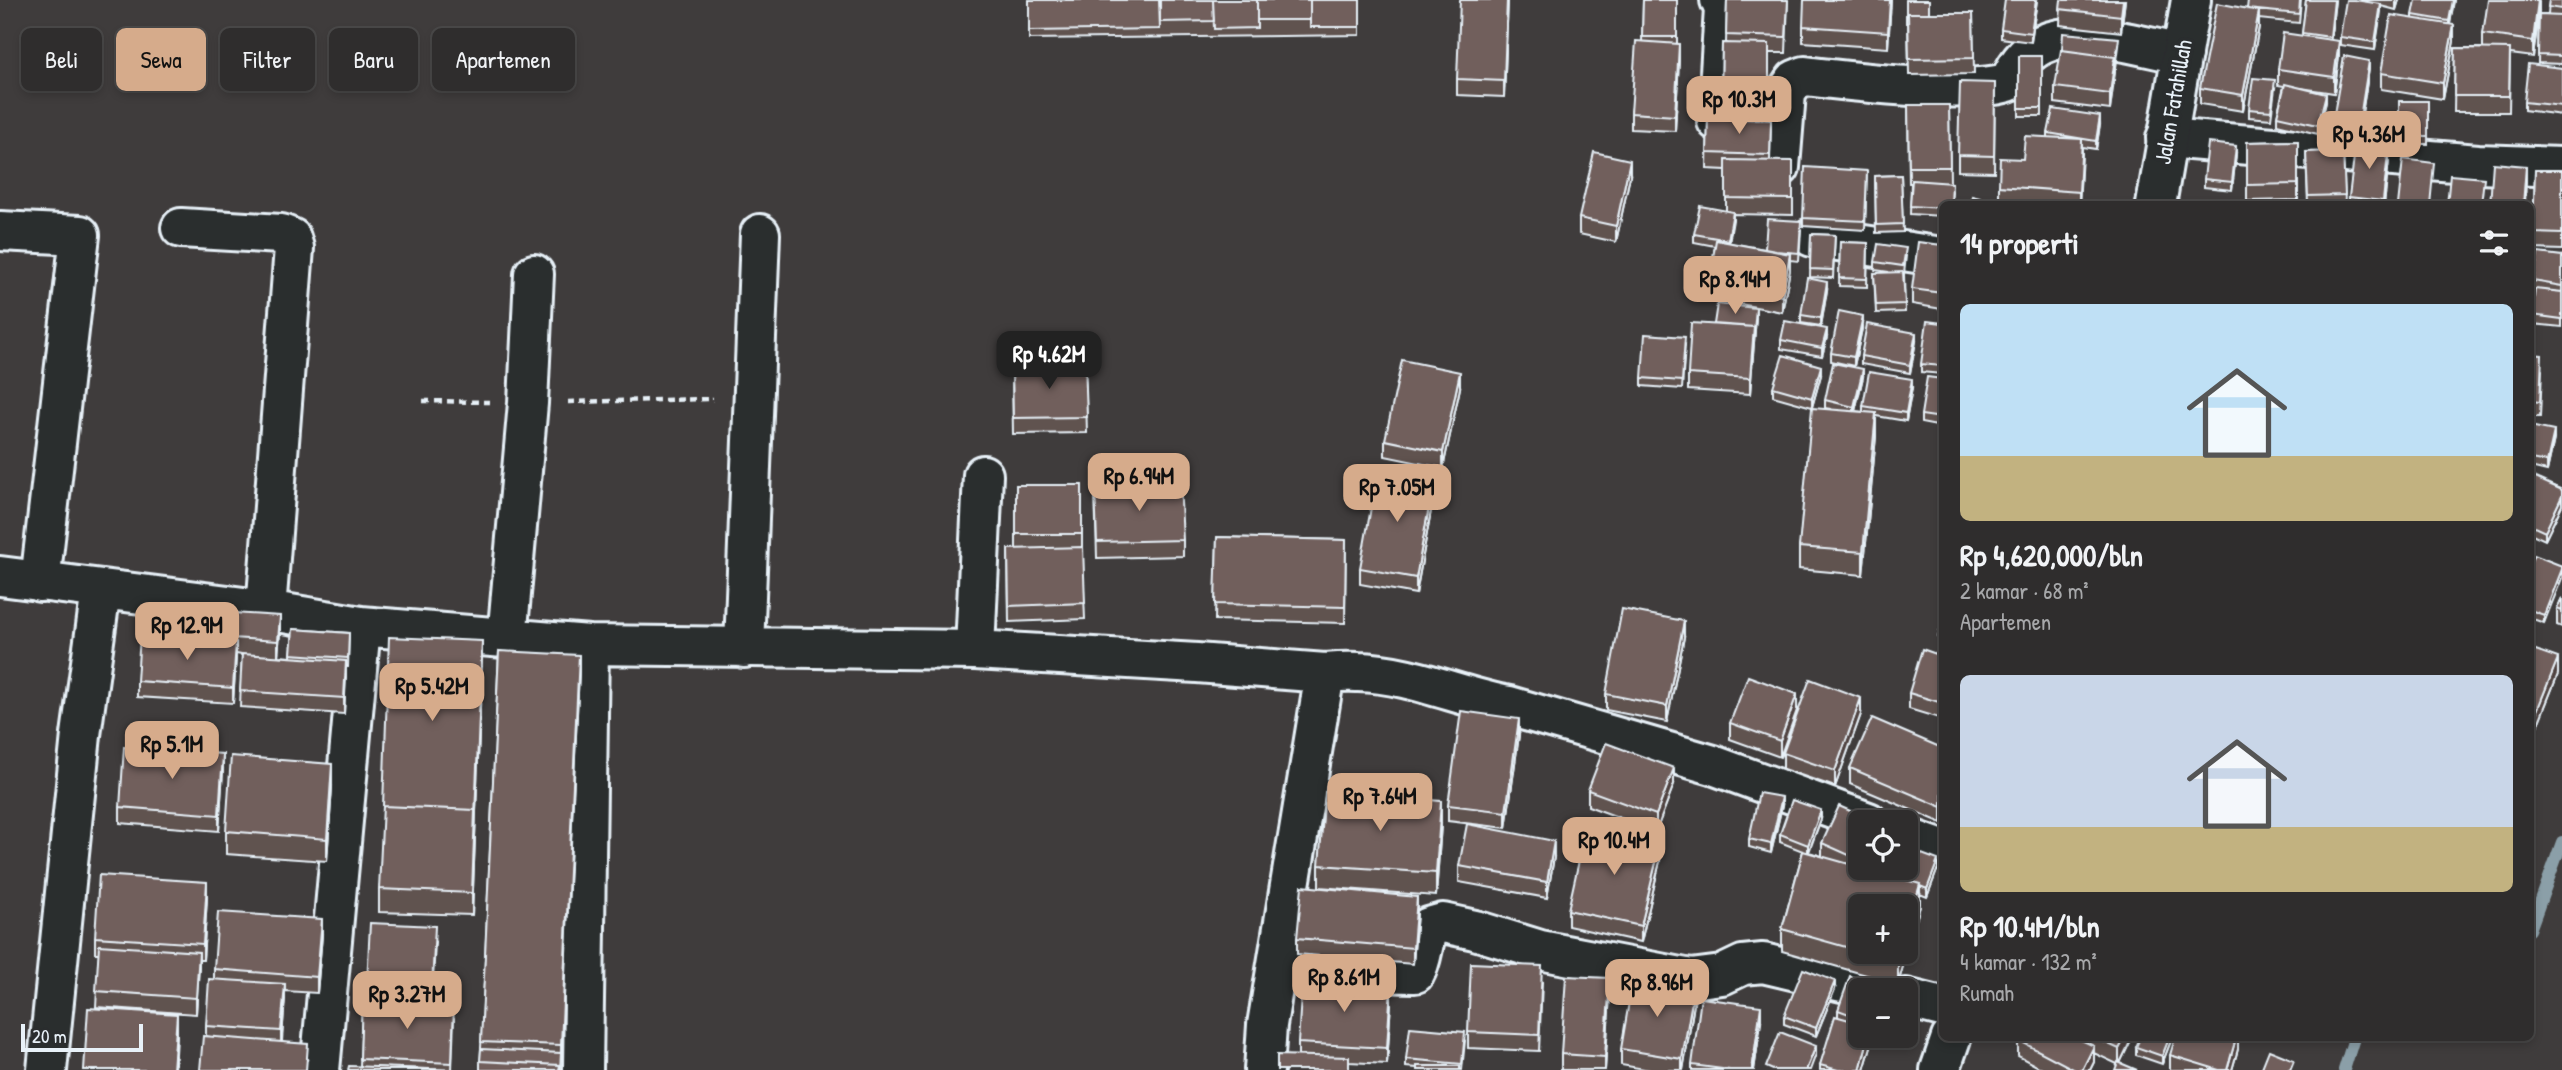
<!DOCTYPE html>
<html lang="id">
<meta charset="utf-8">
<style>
body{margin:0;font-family:"Patrick Hand",sans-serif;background:#3b3939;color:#f1f3f6;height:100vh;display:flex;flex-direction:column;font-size:26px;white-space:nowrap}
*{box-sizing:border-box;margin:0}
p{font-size:23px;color:#a7a8aa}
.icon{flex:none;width:38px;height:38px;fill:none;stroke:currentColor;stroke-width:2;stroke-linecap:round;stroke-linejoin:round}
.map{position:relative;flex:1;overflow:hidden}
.side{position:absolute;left:1939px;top:201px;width:595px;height:840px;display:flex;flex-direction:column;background:#2f2d2d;border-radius:10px;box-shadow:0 4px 10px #0003,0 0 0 2px #4a4949}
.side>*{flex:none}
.guide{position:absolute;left:21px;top:28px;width:665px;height:63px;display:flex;gap:14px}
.controls{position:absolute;left:1848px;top:810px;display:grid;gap:14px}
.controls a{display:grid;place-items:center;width:70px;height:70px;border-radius:10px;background:#2f2d2d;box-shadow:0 4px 10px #0003,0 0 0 2px #4a4949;font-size:35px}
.scale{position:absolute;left:21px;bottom:18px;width:122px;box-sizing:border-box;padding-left:7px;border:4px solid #e8f1f8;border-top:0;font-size:19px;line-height:24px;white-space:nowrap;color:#e8f1f8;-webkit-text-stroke:5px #2a2d2e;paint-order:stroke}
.price{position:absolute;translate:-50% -60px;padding:0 16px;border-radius:14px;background:#d6ab8b;color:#111;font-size:23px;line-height:46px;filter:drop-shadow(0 2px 4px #0008)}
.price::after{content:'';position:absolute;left:50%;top:42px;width:21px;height:16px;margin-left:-10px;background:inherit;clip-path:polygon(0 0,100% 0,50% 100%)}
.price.selected{background:#222;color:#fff}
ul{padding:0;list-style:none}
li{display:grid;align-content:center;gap:14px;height:371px;padding:0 21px}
li span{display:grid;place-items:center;height:217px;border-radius:10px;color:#555}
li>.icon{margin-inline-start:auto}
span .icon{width:126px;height:126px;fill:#fffc;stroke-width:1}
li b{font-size:30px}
h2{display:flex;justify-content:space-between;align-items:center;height:84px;padding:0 21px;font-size:30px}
.chip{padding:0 24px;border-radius:10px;background:#2f2d2d;box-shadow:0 4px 10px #0003,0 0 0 2px #4a4949;font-size:24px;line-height:63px}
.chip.selected{background:#d6ab8b;color:#111}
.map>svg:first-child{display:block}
</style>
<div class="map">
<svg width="2562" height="1070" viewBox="0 0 2562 1070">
<rect width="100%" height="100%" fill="#3f3c3c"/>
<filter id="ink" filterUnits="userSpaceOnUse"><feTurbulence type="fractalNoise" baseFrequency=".0143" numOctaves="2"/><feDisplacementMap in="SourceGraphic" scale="14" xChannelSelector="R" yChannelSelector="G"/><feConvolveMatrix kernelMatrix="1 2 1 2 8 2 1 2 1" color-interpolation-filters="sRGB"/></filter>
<g filter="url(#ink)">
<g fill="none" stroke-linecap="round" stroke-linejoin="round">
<path stroke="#8b9fa8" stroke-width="12" d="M2530 930 2562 842
M2344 1070 2354 1038"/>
<defs>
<path id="street" d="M1717 121 1724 9 1720 0
M2166 138 2478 164 2562 167
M1780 167 1786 93 1795 80 1805 76C1846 81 1977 96 2010 81 2037 10 2126 44 2182 54
M181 228 281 234 291 238 294 248 266 610
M0 231 80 235 40 582
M1812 237 1942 257
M0 576 266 610 361 626 589 645 975 650 1197 663 1325 673 1267 1025 1264 1070
M507 639 528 403 534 274
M744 648 760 234
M975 650 983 475
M1325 673C1336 672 1347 671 1358 672 1410 673 1459 697 1509 706L1713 765 1868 822
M1906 837 1942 850
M1276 970 1415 973C1423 959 1422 942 1429 927L1443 923 1475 930 1540 950 1691 979 1722 975 1743 965 1763 963 1876 990
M1906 998 1942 1007
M47 1070 81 735 101 590
M320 1070 361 626
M583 1070 589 645"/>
<path id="secondary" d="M2156 205 2191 0
M1940 1070 1951 1038"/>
</defs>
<use href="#street" stroke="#e8f1f8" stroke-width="44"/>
<use href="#secondary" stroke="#e8f1f8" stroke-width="44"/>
<path stroke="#e8f1f8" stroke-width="4.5" stroke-dasharray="7 5" stroke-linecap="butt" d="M423 401 489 402
M568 402 713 399"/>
<use href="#street" stroke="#2a2d2e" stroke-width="38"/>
<use href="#secondary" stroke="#2a2d2e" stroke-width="38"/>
</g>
<path fill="#61524f" stroke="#e8f1f8" stroke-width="2" fill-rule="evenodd" d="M1029 0H1360V35L1029 39Z
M1508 0 1504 97 1457 95V79Z
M1643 0H1677V44L1679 60 1675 131 1631 129V113L1642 42Z
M1727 0H1788L1786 53H1769V120H1771L1770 161H1793V215L1733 214 1729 243 1765 249 1801 230 1799 261 1790 260V270L1782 312 1709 298V282L1715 246 1694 242V234L1726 210V170L1707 169 1708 118 1721 119 1722 43H1726Z
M1891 0 1888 48 1803 42V26Z
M1906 0 1929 13H1973L1974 74 1909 75 1908 23H1906Z
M2037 0 2031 42 2001 38V29Z
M2061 0H2125L2121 32 2060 25Z
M2301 0 2299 23 2259 19V27L2243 111 2200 104V88L2247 9Z
M2306 0H2335L2330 40 2339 57 2334 93 2301 88 2326 102 2318 134 2277 124V116L2284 86 2278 85V69L2302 36Z
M2360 0H2399L2396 10 2381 6 2375 50 2340 45V37L2366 2Z
M2454 0 2450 24 2454 41 2443 99 2381 89V73L2413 18V15Z
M2549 0H2562V64L2538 63 2539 15H2548Z
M2539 12 2533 57 2510 54 2509 112H2454L2455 48H2483V34Z
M2119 46 2116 68H2115L2110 110 2055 103V87Z
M2019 56H2042V116H2019Z
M2562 68V115L2524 110V102Z
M2369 69 2360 126 2334 122V114Z
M1995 83 1994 172 1958 171V155Z
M2275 88 2271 119 2249 117V109Z
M2399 101H2428V144H2399Z
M1908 105H1949L1950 183 1952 191 1951 205H1942V216L1910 214 1911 183H1909Z
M2100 125 2096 149 2082 147 2079 204 2036 205 1999 202V186L2023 159 2048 137V133Z
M2298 141V200L2247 201V142Z
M2343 151 2345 204H2308L2306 152Z
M2236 154 2232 190 2204 187V179Z
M2389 160 2384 205H2349V197Z
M2535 170H2562V250L2533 249Z
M1867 171 1865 230 1803 226V218Z
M1901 175 1903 232 1876 233 1875 176Z
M1630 176 1616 242 1579 234V218Z
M1811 234 1835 235 1833 278 1810 277Z
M1840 242 1868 243 1867 287 1839 286Z
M1942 245V309L1912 304V289Z
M1906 256 1904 274 1905 312 1876 313 1874 273 1889 272 1875 270V262Z
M2562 256V327L2532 324 2535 290 2533 289V281Z
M1827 290 1821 326 1801 323V315Z
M1756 317 1750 394 1688 390V374L1714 324Z
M1942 323V374L1921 372V364Z
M1863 324 1854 366 1831 361V353Z
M1827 337 1822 356 1781 349V340Z
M1916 341 1910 373 1861 364V356Z
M1685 345 1682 389 1642 386V378Z
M2530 354 2542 370 2540 417H2530Z
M1085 363 1087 433 1013 434 1012 364Z
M1821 375 1812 407 1773 396V387Z
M1863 377 1855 411 1863 412V406L1912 388 1906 421 1876 416V436L1863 575 1799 569V547L1831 409 1825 408V400Z
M1942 379V427L1921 423V415Z
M1460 388 1443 468 1385 456V440Z
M2530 426 2554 439 2547 471 2530 467Z
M2530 477 2562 490V505L2545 540 2530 533Z
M1016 485H1082V547L1085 619 1009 622 1008 549H1016Z
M1095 486 1183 540V556L1097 558Z
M1434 494 1416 594 1360 584V568Z
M1217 537 1346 540 1345 623 1215 620Z
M2530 563 2562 566 2544 623 2530 618Z
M2562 598V627L2557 625V609Z
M201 611 280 632 278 656 291 657 293 629 349 633 348 667H346L344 714 240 707 242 655 236 654 233 703 137 697V681L199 639Z
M1942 621V655L1938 654V638Z
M1684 637 1667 722 1606 710V694Z
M2530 648 2558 674 2536 729 2530 727Z
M499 651 579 671 560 1070H480Z
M482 656 472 915 379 912V889Z
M1942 656V719L1909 709V693Z
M1797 710 1780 757 1730 739V723Z
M1861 714 1835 787 1783 769V753Z
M1519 735 1506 828 1448 821V805Z
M1942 748V823L1850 784V768Z
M223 770 219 831 120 823V807Z
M1674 784 1656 831 1588 806V790Z
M332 787 327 861 226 854V831Z
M1782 806 1771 853 1749 847V839Z
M1821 819 1809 852 1822 856V843L1860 822V868H1891L1888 875 1901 878 1938 868 1927 897 1920 894V906L1898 984 1782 951V929L1803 851 1780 842V834ZM1860 906 1906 952H1860Z
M1441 824 1436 896 1319 887V865Z
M1554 857 1547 898 1459 882V866Z
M1660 861 1641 942 1568 926V910Z
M207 898 203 960H199L196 1014 96 1007 99 953H95V937Z
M1417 913 1413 964 1297 954V938Z
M322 935 317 993 285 991 282 1042 308 1060 206 1036V1026L214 979V969Z
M435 942 432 1001 454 1018 452 1070 360 1067 362 999H367V984Z
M1542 982 1539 1051 1468 1048V1032Z
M1835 989 1816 1036 1784 1024V1016Z
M1860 990V1036H1872V1043L1864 1070H1820V1065L1838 1017V1010Z
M1610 994 1605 1070H1561V1054Z
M1391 1002 1387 1064 1349 1062 1298 1056V1043Z
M1694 1004 1683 1070H1650L1621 1065V1049Z
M1761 1022 1754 1070H1692V1065Z
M2019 1038H2132L2120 1063 2117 1064 2094 1053V1062L2090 1070H2044L2018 1056V1040Z
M2172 1038 2162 1064 2136 1055V1047Z
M2238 1038V1049L2232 1070H2170V1055Z
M1465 1041 1462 1070H1417V1068L1406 1067V1059Z"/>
<path fill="#4f4240" stroke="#e8f1f8" stroke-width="2" d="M1507 0H1508L1504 97V81Z
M1890 0H1891L1888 48V32Z
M2036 0H2037L2031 42V33Z
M2123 0H2125L2121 32V16Z
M2334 0H2335L2330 45V37Z
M2396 0H2399L2396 10Z
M2453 0H2454L2449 29V21Z
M2539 0V12L2533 57V41Z
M2381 4V12L2375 50V42Z
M2259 11V27L2243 111V95Z
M2454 25V41L2443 99V83Z
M2339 41V57L2334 93V77Z
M1679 44V60L1675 131V116Z
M2115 57V73L2110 110V94Z
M2369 61V69L2360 126V118Z
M2326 94V102L2318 134V125Z
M2100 116V125L2096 149V141Z
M2082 139V155L2079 205V192Z
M2389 144V160L2384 205H2383Z
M2236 146V154L2232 190V182Z
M1630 160V176L1616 242V226Z
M2526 166V182L2525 205H2523Z
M1733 212V220L1728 248V240Z
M1790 254V270L1782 312V296Z
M1827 282V290L1821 326V318Z
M1756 308V317L1750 394V378Z
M1863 316V324L1854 366V357Z
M1827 329V337L1822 356V348Z
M1916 333V341L1910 373V365Z
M1821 366V375L1812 407V398Z
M1863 369V377L1854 415V407Z
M1460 372V388L1443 468V452Z
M1912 379V388L1906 421V413Z
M1876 413V436L1863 575V552Z
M2554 431V439L2547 471V462Z
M1434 479V494L1416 594V578Z
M2562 496V505L2545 540V532Z
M2562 569V578L2544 623V615Z
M280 616V632L278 657V641Z
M1684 621V637L1667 722V706Z
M482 641V656L472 915V893Z
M236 642V658L233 703V688Z
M579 655V671L561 1061V1045Z
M2558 658V674L2536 729V713Z
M346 661V677L344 714V698Z
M1797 694V710L1780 757V741Z
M1861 698V714L1835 787V771Z
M1519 719V735L1506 828V812Z
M223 754V770L219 831V815Z
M332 764V787L327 861V839Z
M1674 768V784L1656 831V815Z
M1782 797V806L1771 853V844Z
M1441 801V824L1436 896V873Z
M1821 810V819L1808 853V845Z
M1554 841V857L1547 898V882Z
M1660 845V861L1641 942V926Z
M1938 860V868L1927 897V889Z
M1884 868H1891L1883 887V871Z
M207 882V898L203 960V944Z
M1920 884V906L1898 984V961L1901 952H1906V935Z
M1417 897V913L1413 964V948Z
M322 919V935L317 993V977Z
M199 952V968L196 1014V998Z
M1610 978V994L1605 1070V1057Z
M1835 981V989L1816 1036V1028Z
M285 984V1000L281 1047V1031Z
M1391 986V1002L1387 1064V1048Z
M1694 989V1004L1683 1070H1682V1059Z
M1761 1006V1022L1754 1070H1752Z
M177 1014V1037L175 1070H173Z
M1869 1036H1872V1043L1864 1070H1860Z
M2125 1038H2132L2119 1065V1049Z
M2169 1038H2172L2162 1064V1056Z
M2236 1038H2238V1049L2232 1070H2227Z
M1816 1046V1054L1810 1070H1806Z
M2094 1046V1062L2090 1070H2082Z"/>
<path fill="#715f5c" stroke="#e8f1f8" stroke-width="2" d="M1029 0H1159L1160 29 1029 31Z
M1160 0H1213L1214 21 1160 22Z
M1213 0H1257V28L1214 29Z
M1257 0H1310V20H1257Z
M1310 0H1360V27H1310Z
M1460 0H1507L1504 81 1457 79Z
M1643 0H1677V37H1642Z
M1727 0H1788L1786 37 1726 35Z
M1804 0H1890L1888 32 1803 26Z
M1906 0H1929V13H1908V15H1906Z
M2005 0H2036L2031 33 2001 29Z
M2061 0H2123L2121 16 2060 9Z
M2248 0H2300L2299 14 2247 9Z
M2306 0H2334L2330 37 2302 33Z
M2346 0H2355L2381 4 2375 42 2340 37Z
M2416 0H2453L2449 21 2413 15Z
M2488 0H2538L2533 41 2483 34Z
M2549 0H2562V9L2548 7Z
M2217 3 2259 11 2243 95 2200 88Z
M1908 13H1973L1974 58 1909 59Z
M2391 15 2454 25 2443 83 2381 73Z
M2539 15 2562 16V56L2538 55Z
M2063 33 2119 38 2116 60H2114L2115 57 2062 50Z
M2283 33 2339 41 2334 77 2278 69Z
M1636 41 1679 44 1675 116 1631 113Z
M1722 43 1769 44V104H1721Z
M2455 48 2510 49 2509 96H2454Z
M2061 50 2115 57 2110 94 2055 87Z
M2019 56H2042V108H2019Z
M2344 56 2369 61 2360 118 2334 114Z
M2528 64 2562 68V106L2524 102Z
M2253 78 2275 80 2271 111 2249 109Z
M1960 82 1995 83 1994 156 1958 155Z
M2285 84 2326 94 2318 125 2277 116Z
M2399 101H2428V136H2399Z
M1908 105H1949L1950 167H1909Z
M2053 109 2100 116 2096 141 2048 133Z
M1708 118 1771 120 1770 155 1707 153Z
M2025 136 2082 139 2079 192 1999 186 2000 158 2023 159Z
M2298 141V184L2247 185V142Z
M2356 141 2389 144 2383 201 2349 197Z
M2208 143 2236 146 2232 182 2204 179Z
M2343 151 2345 195 2308 196 2306 152Z
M1594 152 1630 160 1616 226 1579 218Z
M2403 159 2434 163 2430 205H2398Z
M1726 160 1793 161V199L1726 198Z
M2493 163 2526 166 2523 205H2490Z
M1805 167 1867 171 1865 221 1803 218Z
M2535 170H2562V234L2533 233Z
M1901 175 1903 224 1876 225 1875 176Z
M2450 175 2484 178 2481 205H2447Z
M1912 180 1952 183 1951 205H1942V208L1910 206Z
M1972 196 2004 204V205H1970Z
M1700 206 1733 212 1728 240 1694 234Z
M1767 219 1801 221 1799 253 1776 251 1765 249Z
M1811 234 1835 235 1833 270 1810 269Z
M1716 240 1790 254 1782 296 1709 282Z
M1840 242 1868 243 1867 279 1839 278Z
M1918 242 1942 245V293L1912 289Z
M1878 244 1906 248 1903 266 1875 262Z
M2538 253 2562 256V286L2533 281Z
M1903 272 1905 304 1876 305 1874 273Z
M1807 278 1827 282 1821 318 1801 315Z
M2535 289 2562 292V319L2532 315Z
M1717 304 1756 308 1754 331V327L1714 324Z
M1839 311 1863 316 1854 357 1831 353Z
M1785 321 1827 329 1822 348 1781 340Z
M1927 321 1942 323V366L1921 364Z
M1691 323 1754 327 1750 378 1688 374Z
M1867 324 1916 333 1910 365 1861 356Z
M1645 334 1685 337 1682 381 1642 378Z
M2530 354 2542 355 2540 402 2530 401Z
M1783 355 1821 366 1812 398 1773 387Z
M1402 360 1460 372 1443 452 1385 440Z
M1085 363 1087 417 1013 418 1012 364Z
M1833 363 1863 369 1854 407 1825 400Z
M1869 372 1912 379 1906 413 1863 406Z
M1927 377 1942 379V418L1921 415Z
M1812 408 1876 413 1863 552 1799 547Z
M2530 426 2554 431 2547 462 2530 459Z
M1378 469 1434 479 1416 578 1360 568Z
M2531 476 2562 490V496L2545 532 2530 525Z
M1180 483 1183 540 1097 542 1095 486Z
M1016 485H1082V534H1016Z
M1217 537 1346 540 1345 607 1215 604Z
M1083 547 1085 603 1009 606 1008 549Z
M2534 555 2562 566V569L2544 615 2530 610V563Z
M2562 598V611L2557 609Z
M1622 609 1684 621 1667 706 1606 694Z
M201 611 280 616 278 641 199 636Z
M1942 621V639L1938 638Z
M293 629 349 633 348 658 291 654Z
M140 635 236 642 233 688 137 681Z
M389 637 482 641 475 817V810L383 806Z
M2530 648 2558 658 2536 713 2530 711Z
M1922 649 1942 656V703L1909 693Z
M499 651 579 655 561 1045 481 1042Z
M242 654 346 661 344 698 240 691Z
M1748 676 1797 694 1780 741 1730 723Z
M1810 679 1861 698 1835 771 1783 753Z
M1461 711 1519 719 1506 812 1448 805Z
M1872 718 1942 748V807L1850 768Z
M1606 743 1674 768 1656 815 1588 790Z
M124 747 223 754 219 815 120 807Z
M231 756 332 764 327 839 226 831Z
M1325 792 1441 801 1436 873 1319 865Z
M1759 793 1782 797 1771 844 1749 839Z
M1792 800 1821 810 1808 845 1780 834Z
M383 806 475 810 472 893 379 889Z
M1839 806 1875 822H1860V860L1822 843Z
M1467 824 1554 841 1547 882 1459 866Z
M1586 829 1660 845 1641 926 1568 910Z
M1911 850 1938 860 1927 889 1920 886V884L1901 878 1905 868H1906Z
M1803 851 1860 867V868H1864L1920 884 1906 935V906H1860V951L1782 929Z
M99 875 207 882 203 944 95 937Z
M1302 886 1417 897 1413 948 1297 938Z
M218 912 322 919 317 977 214 969Z
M370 923 435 926 432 987 367 984Z
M99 945 199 952 196 998 96 991Z
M1865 952H1901L1898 961Z
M1471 963 1542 966 1539 1035 1468 1032Z
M1803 969 1835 981 1816 1028 1784 1016Z
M1566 976 1610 978 1605 1057 1561 1054Z
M1850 976 1890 990H1860V1018L1838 1010Z
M1633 978 1694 989 1682 1059 1621 1049Z
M209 979 285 984 281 1031 206 1026Z
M1302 980 1391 986 1387 1048 1298 1043Z
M1701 998 1761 1006 1752 1070H1730L1692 1065Z
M362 999 454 1002 452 1063 360 1059Z
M88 1008 177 1014 173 1070H84Z
M1835 1016 1860 1023V1036H1869L1860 1070H1838L1820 1065Z
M1410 1027 1465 1032 1462 1064 1406 1059Z
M1780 1032 1816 1046 1806 1070H1773L1766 1067Z
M203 1036 308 1044 306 1070H200Z
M2019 1038H2077L2094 1046 2082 1070H2075L2018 1040Z
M2095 1038H2125L2119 1049Z
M2140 1038H2169L2162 1056 2136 1047Z
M2175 1038H2236L2227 1070H2219L2170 1055Z
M481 1049 561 1053 560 1070V1065L480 1061Z
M2269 1050 2294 1060 2290 1070H2261Z
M1277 1055 1349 1057V1070H1277Z
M480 1061 560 1065 559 1070H480Z
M2118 1062 2137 1070H2115Z
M349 1066 456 1070H348Z
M1417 1066H1460V1070H1417Z"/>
</g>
<g text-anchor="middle" stroke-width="7" stroke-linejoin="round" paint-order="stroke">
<g font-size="23" fill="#e8f1f8" stroke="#2a2d2e">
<text transform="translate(2173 102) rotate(-80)" y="8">Jalan Fatahillah</text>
</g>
</g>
</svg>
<div class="controls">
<a><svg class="icon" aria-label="locate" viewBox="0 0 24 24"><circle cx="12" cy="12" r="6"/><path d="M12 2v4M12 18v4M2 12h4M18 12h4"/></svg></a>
<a>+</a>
<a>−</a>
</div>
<div class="scale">20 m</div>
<b class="price" style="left:1739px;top:136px">Rp 10.3M</b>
<b class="price" style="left:2369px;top:171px">Rp 4.36M</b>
<b class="price" style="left:1735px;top:316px">Rp 8.14M</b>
<b class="price selected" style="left:1049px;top:391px">Rp 4.62M</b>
<b class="price" style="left:1139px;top:513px">Rp 6.94M</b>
<b class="price" style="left:1397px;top:524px">Rp 7.05M</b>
<b class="price" style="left:187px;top:662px">Rp 12.9M</b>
<b class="price" style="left:432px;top:723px">Rp 5.42M</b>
<b class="price" style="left:172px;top:781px">Rp 5.1M</b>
<b class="price" style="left:1380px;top:833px">Rp 7.64M</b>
<b class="price" style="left:1614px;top:877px">Rp 10.4M</b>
<b class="price" style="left:1344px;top:1014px">Rp 8.61M</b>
<b class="price" style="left:1657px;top:1019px">Rp 8.96M</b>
<b class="price" style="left:407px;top:1031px">Rp 3.27M</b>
<div class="guide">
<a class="chip">Beli</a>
<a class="chip selected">Sewa</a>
<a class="chip">Filter</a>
<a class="chip">Baru</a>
<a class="chip">Apartemen</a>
</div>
<section class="side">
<h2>14 properti<svg class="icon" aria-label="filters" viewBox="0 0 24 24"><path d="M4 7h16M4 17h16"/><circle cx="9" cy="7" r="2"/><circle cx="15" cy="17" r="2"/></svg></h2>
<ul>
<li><span style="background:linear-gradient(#bfe0f5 70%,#c2b280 0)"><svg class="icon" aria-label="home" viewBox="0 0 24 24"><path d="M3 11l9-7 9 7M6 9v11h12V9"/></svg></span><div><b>Rp 4,620,000/bln</b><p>2 kamar · 68 m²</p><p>Apartemen</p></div></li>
<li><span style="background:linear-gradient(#c9d6e8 70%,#c2b280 0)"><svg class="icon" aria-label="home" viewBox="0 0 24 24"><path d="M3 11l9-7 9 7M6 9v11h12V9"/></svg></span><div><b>Rp 10.4M/bln</b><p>4 kamar · 132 m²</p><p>Rumah</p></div></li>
</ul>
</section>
</div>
